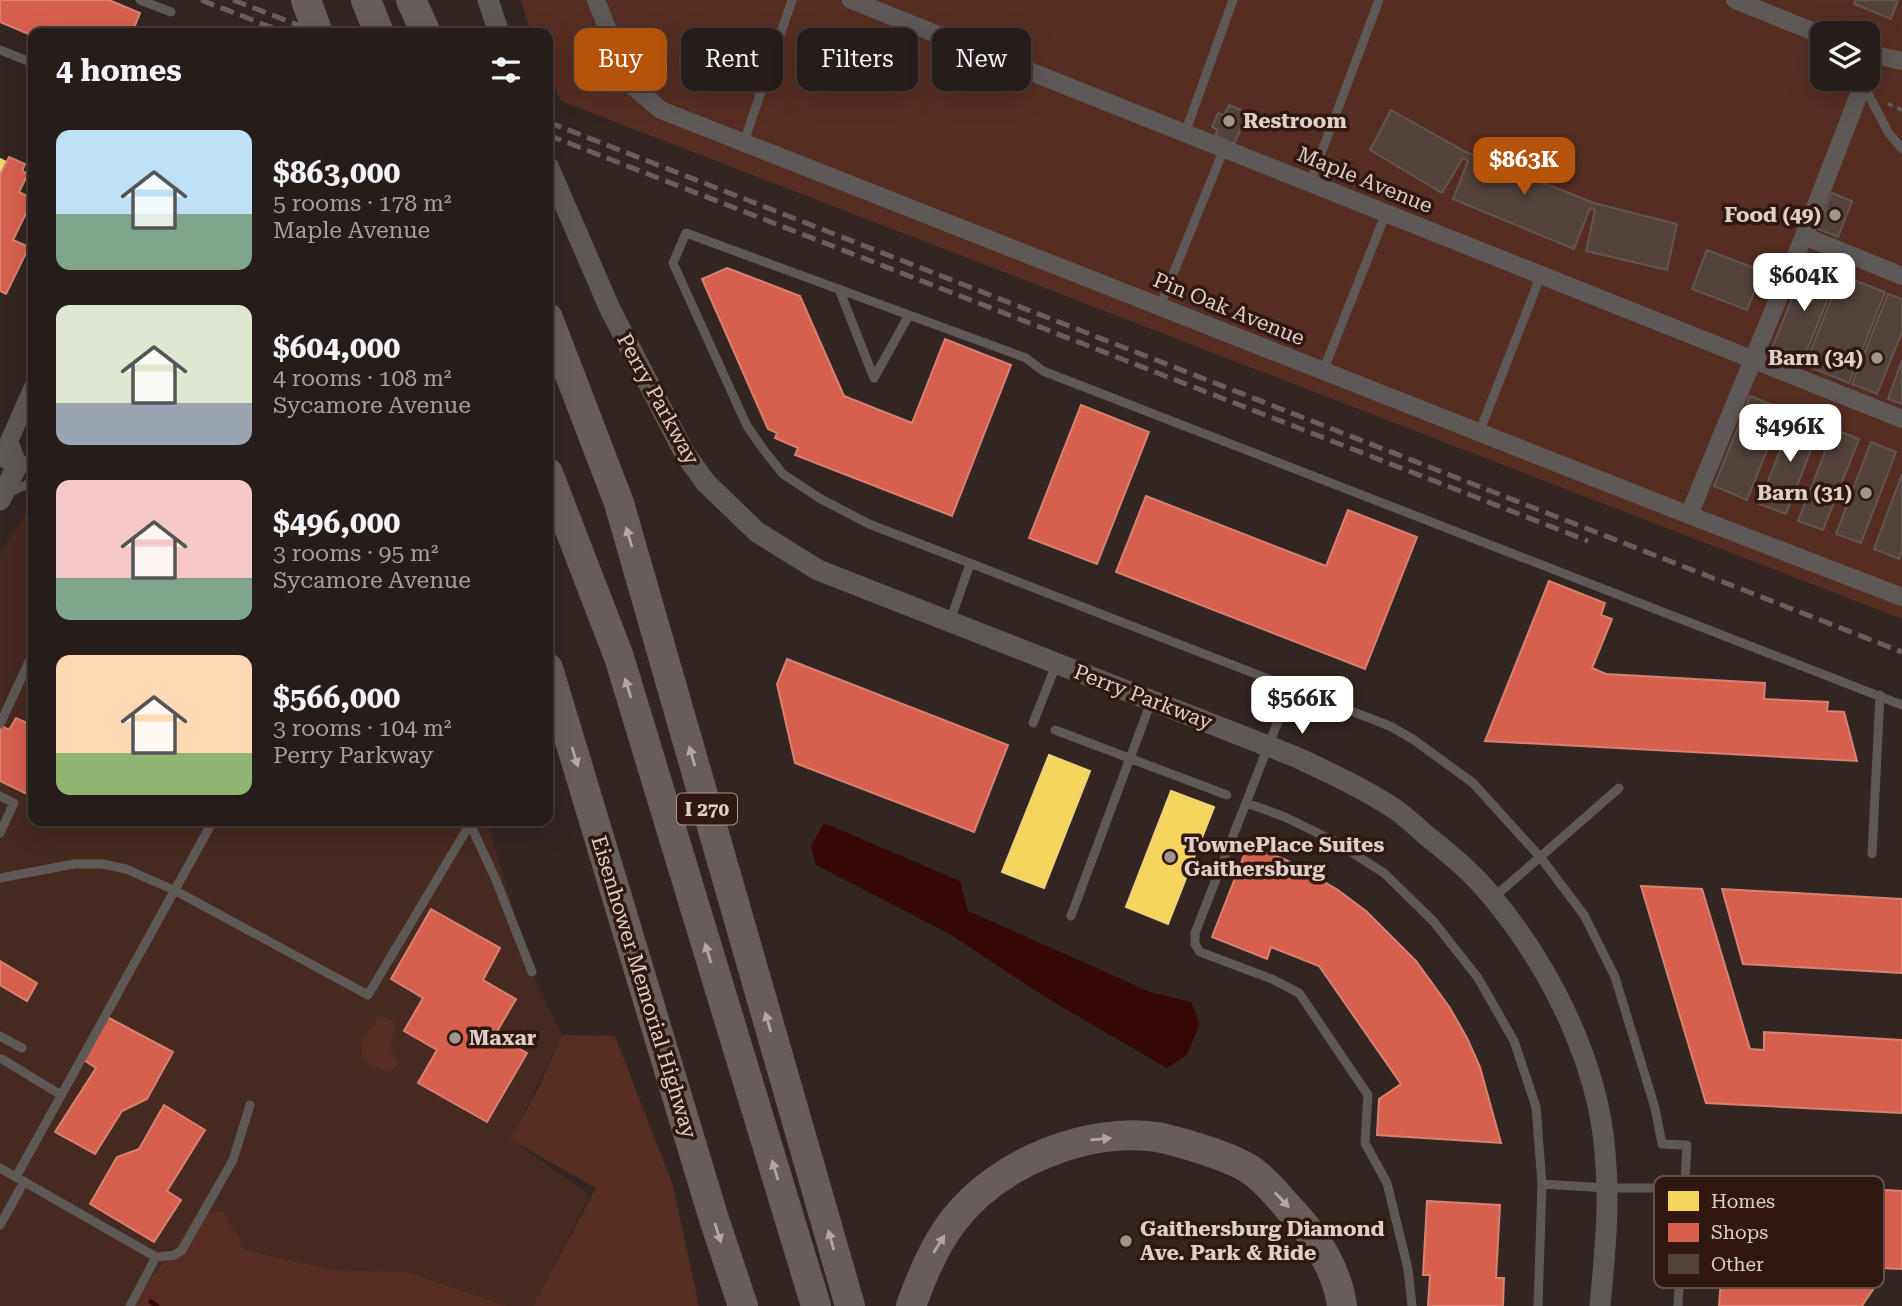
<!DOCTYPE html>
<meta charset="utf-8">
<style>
body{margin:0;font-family:"Roboto Serif",serif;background:#2e2523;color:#f1f3f6;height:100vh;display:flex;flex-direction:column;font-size:26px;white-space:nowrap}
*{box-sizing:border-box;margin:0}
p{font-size:23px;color:#a4a1a2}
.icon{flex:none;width:38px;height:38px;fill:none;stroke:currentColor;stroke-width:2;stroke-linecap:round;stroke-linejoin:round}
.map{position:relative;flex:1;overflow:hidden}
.details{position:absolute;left:28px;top:28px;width:525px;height:798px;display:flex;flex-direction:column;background:#261c1a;border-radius:14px;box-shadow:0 7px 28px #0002,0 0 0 2px #423a39}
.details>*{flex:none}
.guide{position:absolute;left:574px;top:28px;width:665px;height:63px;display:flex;gap:14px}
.tools{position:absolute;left:1810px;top:21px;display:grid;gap:14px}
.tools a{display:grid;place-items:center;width:70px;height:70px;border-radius:14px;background:#261c1a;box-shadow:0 7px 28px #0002,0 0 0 2px #423a39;font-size:35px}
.price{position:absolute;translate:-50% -60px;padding:0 16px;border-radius:14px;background:#fff;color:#222;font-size:23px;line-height:46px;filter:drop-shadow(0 2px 4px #0008)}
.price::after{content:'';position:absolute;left:50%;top:42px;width:21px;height:16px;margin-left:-10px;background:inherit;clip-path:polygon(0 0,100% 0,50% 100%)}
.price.current{background:#b45309;color:#fff}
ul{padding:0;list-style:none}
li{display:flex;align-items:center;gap:21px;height:175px;padding:0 28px}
li span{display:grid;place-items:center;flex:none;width:196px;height:140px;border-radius:14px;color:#555}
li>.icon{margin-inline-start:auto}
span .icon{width:84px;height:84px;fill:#fffc;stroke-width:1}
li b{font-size:30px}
h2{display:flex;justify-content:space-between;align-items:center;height:84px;padding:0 28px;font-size:30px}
.pill{padding:0 24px;border-radius:14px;background:#261c1a;box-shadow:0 7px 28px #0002,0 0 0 2px #423a39;font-size:24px;line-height:63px}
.pill.current{background:#b45309;color:#fff}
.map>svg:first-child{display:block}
</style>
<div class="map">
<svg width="1902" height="1306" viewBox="0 0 1902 1306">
<rect width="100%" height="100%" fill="#332622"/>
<path fill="#46291f" d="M33 502V821H487L532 972 562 1035 511 1139 590 1195 533 1306H499L407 1272 333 1270 245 1250 142 1306H0V553Z"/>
<path fill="#562d21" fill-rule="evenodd" d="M521 0H1902V619L561 101 548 71V33H531ZM1822 33H1867V79H1822Z
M380 1015 396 1023 390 1048 400 1063 390 1072 369 1065 361 1053 363 1039Z
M562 1035 615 1036 673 1186 699 1306H533L596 1188 510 1139 539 1087Z
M223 1211 245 1250 333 1270 407 1272 506 1306H129L171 1254 195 1215Z"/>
<path fill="#340803" d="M824 823 960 881 968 911 1150 992 1191 1002 1200 1024 1187 1055 1167 1068 1050 1000 948 933 816 865 811 846Z"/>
<path fill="#f6d55c" stroke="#efd37d" stroke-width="2" d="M0 159 6 162 0 175Z
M1049 755 1090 771 1044 888 1002 872Z
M1171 791 1214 807 1168 924 1126 907Z"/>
<path fill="#d6604d" stroke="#d98172" stroke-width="2" d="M0 0H109L140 13 132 33H33V36L0 22Z
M9 157 25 164 22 171 28 174 19 192 33 199 13 240 29 247 6 294 0 291V175Z
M727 268 800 296 844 396 912 423 945 339 1011 365 952 516 795 455 798 448 775 438 777 433 768 429 702 279Z
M1081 405 1149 432 1097 564 1029 538Z
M1146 496 1326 566 1348 510 1417 537 1365 669 1116 572Z
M1549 581 1605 603 1601 615 1612 619 1592 668 1606 674 1765 683 1764 699 1828 702 1827 711 1844 712 1857 761 1485 741Z
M787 659 1008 745 974 832 795 763 777 684Z
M30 717 33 718V797L0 781V729L2 726 9 730 16 718 27 723Z
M1248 845 1286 860 1338 890 1366 911 1416 961 1450 1008 1467 1038 1480 1067 1501 1143 1377 1135 1379 1099 1401 1084 1319 966 1271 947 1267 959 1212 937Z
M1641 886 1702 889 1750 1049 1764 1050V1032L1902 1040V1113L1706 1103Z
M1722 889 1902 899V973L1743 964Z
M431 909 500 948 483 980 516 999 495 1035 527 1053 487 1122 418 1083 437 1050 404 1031 423 998 391 979Z
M0 961 37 983 27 1001 0 985Z
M107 1017 173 1052 147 1099 122 1111 95 1154 55 1132 96 1068 82 1059Z
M164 1105 205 1130 167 1191 181 1200 154 1242 90 1204 117 1157 139 1149Z
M1839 1187 1902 1191V1269L1835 1266Z
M1427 1201 1500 1205 1496 1278H1504L1503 1306H1428L1430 1275H1423Z
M1721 1279 1874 1288 1862 1306H1719Z"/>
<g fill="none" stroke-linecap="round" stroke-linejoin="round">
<path stroke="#340803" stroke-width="5" d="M151 1302 157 1306"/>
</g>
<path fill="#53413b" stroke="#615551" stroke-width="2" d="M1855 0H1898L1891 19 1854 4Z
M1229 105 1248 113 1234 144 1215 135 1218 130 1212 127 1218 113 1224 115Z
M1391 110 1466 152 1594 203 1677 224 1667 270 1586 251 1595 210 1590 208 1574 249 1453 199 1468 161 1463 158 1442 193 1370 150Z
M1832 193 1852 201 1838 237 1818 229Z
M1707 250 1762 271 1747 310 1692 289Z
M1807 261 1838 274 1801 365 1770 353Z
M1841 275 1885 292 1849 383 1805 365Z
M1888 294 1902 299V332L1877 394 1852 384Z
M1902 360V404L1888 399Z
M1750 396 1791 412 1783 433 1742 416Z
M1795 413 1821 424 1786 514 1759 504Z
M1740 422 1773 435 1747 500 1714 486Z
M1834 429 1859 439 1823 530 1798 521Z
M1871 442 1896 452 1861 543 1836 534Z
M1902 474V550L1899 559 1874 549Z"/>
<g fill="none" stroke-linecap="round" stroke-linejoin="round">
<path stroke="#645d5b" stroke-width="3.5" stroke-dasharray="5 5" stroke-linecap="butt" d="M1888 104 1902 110"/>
<path stroke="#5e5857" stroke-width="9" d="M140 0 171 12
M0 50 33 63
M1864 86 1888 132 1902 149
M1185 133 1233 0
M744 142 792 0
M1310 183 1379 0
M31 277 33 278
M839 289 874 378 909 315
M1160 306 1224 149
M1323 371 1386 213
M1479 433 1541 275
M6 494 28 484
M950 621 970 564
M1291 688 1195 933V944L1200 952 1272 979 1299 993 1368 1095 1365 1143 1387 1183 1408 1269 1412 1306
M1033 723 1056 665
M0 724 33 653
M1055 730 1227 795
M0 796 14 803 0 833
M1247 803 1285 817 1334 841 1384 873 1434 922 1478 978 1514 1041 1536 1107 1542 1184 1538 1306
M470 824 496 880 532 972
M1872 854 1880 695
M0 878 74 864H103L126 869 176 891 368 995 470 824 469 821
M1493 898 1619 788
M1071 916 1151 702
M0 1036 22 1048
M2 1059 61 1095
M0 1168 156 1257 130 1306
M16 1177 213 821
M1542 1184 1607 1188H1686
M0 1225 24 1182
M156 1257 175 1255 182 1250 233 1160 250 1105
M1678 1306 1687 1145 1662 1144 1655 1108 1615 977 1584 915 1541 858 1473 783 1414 740 1390 726 869 524 821 499 783 474 763 449 747 426 673 263 686 233 1026 358 1043 371 1902 705"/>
<path stroke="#5e5857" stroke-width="18" d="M596 0 629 83 661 110 1689 515 1902 597
M851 0 1902 419
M1735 0 1822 35
M1867 53 1902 61
M1804 236 1902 276
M18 464 9 441 33 387
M1689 515 1804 236 1865 79"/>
<path stroke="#5e5857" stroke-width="21" d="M488 0 499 33
M548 166 610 309 685 454 706 483 757 532 818 570 1296 757C1330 773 1363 788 1395 809 1406 817 1417 827 1427 836 1451 855 1474 874 1493 898 1550 967 1598 1062 1605 1152 1610 1206 1605 1252 1600 1306
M0 455 18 464 0 500"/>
<path stroke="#675d5a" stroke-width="30" d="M306 0 318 33
M366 0 379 33
M411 0 426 33
M548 318 619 503 850 1306
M548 473 619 657 816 1306
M548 668 713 1216 743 1306
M911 1306C922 1276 934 1246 954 1220 998 1163 1086 1127 1157 1137 1173 1140 1189 1145 1204 1150 1220 1155 1238 1161 1252 1171 1265 1180 1276 1193 1286 1205 1312 1232 1337 1268 1342 1306"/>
<path stroke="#67605e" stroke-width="5" stroke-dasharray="14 7" stroke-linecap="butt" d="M201 0 286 33
M233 0 319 33
M548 122 1902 652
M548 135 1588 541"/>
</g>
<defs><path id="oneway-solid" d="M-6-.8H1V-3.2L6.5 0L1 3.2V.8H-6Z" transform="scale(1.75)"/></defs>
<g fill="#b6a6a2">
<use href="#oneway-solid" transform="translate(629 537) rotate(-106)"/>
<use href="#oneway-solid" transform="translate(628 688) rotate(-107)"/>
<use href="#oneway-solid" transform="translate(692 756) rotate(-106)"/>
<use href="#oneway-solid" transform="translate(575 757) rotate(73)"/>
<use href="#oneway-solid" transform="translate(708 953) rotate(-107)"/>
<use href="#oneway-solid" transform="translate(768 1022) rotate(-106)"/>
<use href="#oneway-solid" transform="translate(1101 1139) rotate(-5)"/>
<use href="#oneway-solid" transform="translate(775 1170) rotate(-107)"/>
<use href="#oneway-solid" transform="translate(1282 1200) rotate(47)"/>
<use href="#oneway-solid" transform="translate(718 1233) rotate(72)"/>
<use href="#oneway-solid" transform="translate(831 1240) rotate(-106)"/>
<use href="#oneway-solid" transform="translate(939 1244) rotate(-58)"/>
</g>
<g fill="#a3938f" stroke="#301811" stroke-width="2.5">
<circle cx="1229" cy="121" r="7"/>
<circle cx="1835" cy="215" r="7"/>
<circle cx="1877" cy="358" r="7"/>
<circle cx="1866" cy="493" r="7"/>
<circle cx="1170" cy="857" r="7"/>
<circle cx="455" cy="1038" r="7"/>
<circle cx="1126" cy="1241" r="7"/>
</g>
<g text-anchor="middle" stroke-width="7" stroke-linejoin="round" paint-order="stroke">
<rect fill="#301811" stroke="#ab9792" stroke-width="2" x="677" y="793.5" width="60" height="31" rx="5"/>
<g font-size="19" font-weight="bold" fill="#e0cec9">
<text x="707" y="816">I 270</text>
</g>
<g font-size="21" font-weight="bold" fill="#e0cec9" stroke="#301811" text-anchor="start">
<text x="1243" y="128">Restroom</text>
<text x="1821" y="222" text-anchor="end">Food (49)</text>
<text x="1863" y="365" text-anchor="end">Barn (34)</text>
<text x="1852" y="500" text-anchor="end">Barn (31)</text>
<text x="1184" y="852">TownePlace Suites<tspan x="1184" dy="24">Gaithersburg</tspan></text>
<text x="469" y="1045">Maxar</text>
<text x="1140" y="1236">Gaithersburg Diamond<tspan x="1140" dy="24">Ave. Park &amp; Ride</tspan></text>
</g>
<g font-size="21" fill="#e0cec9" stroke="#301811">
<text transform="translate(1365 180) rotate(22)" y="7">Maple Avenue</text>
<text transform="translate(1229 309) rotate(22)" y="7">Pin Oak Avenue</text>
<text transform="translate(658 399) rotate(61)" y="7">Perry Parkway</text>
<text transform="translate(1143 697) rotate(21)" y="7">Perry Parkway</text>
<text transform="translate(644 987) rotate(73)" y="7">Eisenhower Memorial Highway</text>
</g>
</g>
<rect x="1654" y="1176" width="230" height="112" rx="10" fill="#301811" stroke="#654f48" stroke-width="2"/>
<rect x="1668" y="1191" width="31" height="20" fill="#f6d55c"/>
<rect x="1668" y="1223" width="31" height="19" fill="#d6604d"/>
<rect x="1668" y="1254" width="31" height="20" fill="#53413b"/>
<g font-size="19" fill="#e0cec9">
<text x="1711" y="1208">Homes</text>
<text x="1711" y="1239">Shops</text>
<text x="1711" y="1271">Other</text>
</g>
</svg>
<div class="tools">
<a><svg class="icon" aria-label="layers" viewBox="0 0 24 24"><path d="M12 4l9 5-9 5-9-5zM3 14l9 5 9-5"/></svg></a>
</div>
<b class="price current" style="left:1524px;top:197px">$863K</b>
<b class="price" style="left:1804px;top:313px">$604K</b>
<b class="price" style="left:1790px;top:464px">$496K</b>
<b class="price" style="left:1302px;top:736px">$566K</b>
<div class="guide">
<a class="pill current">Buy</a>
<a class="pill">Rent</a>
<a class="pill">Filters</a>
<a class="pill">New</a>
</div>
<section class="details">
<h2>4 homes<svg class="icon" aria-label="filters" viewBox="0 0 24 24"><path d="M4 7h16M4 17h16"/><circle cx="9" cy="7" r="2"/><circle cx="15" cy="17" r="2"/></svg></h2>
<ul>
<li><span style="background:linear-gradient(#bfe0f5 60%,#7fa58c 0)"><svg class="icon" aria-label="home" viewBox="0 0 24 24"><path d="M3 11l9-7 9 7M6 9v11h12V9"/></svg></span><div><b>$863,000</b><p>5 rooms · 178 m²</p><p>Maple Avenue</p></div></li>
<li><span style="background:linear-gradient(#dfe7d0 70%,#9aa5b1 0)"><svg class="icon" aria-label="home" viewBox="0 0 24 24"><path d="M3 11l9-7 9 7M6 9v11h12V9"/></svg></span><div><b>$604,000</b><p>4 rooms · 108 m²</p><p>Sycamore Avenue</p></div></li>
<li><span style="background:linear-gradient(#f6c9c9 70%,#7fa58c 0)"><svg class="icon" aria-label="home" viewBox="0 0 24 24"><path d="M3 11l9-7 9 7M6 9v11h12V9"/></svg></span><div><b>$496,000</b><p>3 rooms · 95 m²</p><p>Sycamore Avenue</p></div></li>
<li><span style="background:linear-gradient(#ffd9b3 70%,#8fb573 0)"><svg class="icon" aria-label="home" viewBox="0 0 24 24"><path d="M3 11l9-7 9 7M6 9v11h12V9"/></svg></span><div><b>$566,000</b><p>3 rooms · 104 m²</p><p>Perry Parkway</p></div></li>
</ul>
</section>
</div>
